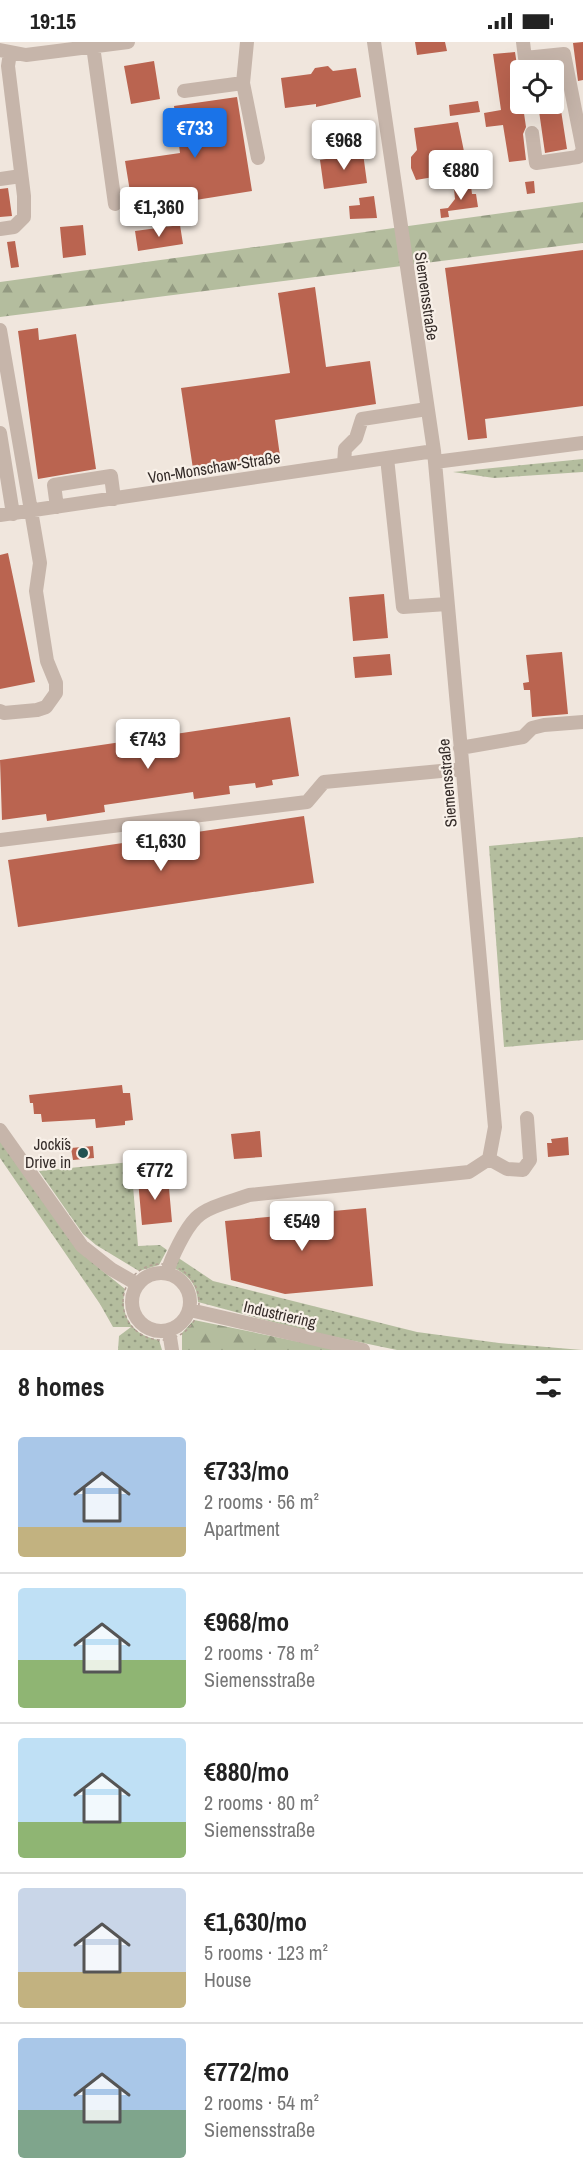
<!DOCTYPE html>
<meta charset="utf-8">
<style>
body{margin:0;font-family:"Archivo Narrow",sans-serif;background:#f6f6f6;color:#222;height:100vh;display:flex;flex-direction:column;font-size:22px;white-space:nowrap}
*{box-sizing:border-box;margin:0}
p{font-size:20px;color:#767676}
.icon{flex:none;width:33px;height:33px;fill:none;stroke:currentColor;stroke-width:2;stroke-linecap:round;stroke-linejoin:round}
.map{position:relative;height:1308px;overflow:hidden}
.side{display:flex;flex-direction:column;background:#fff;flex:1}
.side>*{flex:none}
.buttons{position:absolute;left:510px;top:18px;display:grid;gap:12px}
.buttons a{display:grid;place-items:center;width:54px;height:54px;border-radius:6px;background:#fff;box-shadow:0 6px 24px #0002;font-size:30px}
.price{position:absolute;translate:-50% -51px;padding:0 14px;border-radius:6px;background:#fff;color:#222;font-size:20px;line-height:39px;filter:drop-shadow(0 2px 3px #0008)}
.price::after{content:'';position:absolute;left:50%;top:36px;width:18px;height:14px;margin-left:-9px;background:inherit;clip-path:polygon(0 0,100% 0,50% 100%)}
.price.active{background:#1a73e8;color:#fff}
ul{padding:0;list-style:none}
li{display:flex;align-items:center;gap:18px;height:150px;padding:0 18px}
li+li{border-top:2px solid #e0e0e0}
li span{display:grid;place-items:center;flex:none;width:168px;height:120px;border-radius:6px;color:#555}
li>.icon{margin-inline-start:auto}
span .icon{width:72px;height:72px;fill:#fffc;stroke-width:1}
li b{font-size:26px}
h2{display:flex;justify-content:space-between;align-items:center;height:72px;padding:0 18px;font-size:26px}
.status{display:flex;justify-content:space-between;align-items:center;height:42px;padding:0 30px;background:#fff;direction:ltr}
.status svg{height:16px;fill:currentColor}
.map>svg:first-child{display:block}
</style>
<div class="status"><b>19:15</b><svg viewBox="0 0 49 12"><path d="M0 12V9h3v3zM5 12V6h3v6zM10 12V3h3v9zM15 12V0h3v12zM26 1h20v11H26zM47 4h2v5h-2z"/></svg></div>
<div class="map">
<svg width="583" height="1308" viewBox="0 0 583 1308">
<defs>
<pattern id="grass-dots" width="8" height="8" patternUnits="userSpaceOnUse" patternTransform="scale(1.5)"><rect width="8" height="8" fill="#b4bd9e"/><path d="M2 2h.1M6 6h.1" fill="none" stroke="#939a81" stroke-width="1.8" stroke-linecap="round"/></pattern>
<pattern id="forest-firs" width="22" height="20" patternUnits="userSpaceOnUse" patternTransform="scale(1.5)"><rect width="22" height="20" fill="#b4bd9e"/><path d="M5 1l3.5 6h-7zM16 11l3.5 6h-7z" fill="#939a81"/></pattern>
</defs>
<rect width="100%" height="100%" fill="#f0e6dd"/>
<path fill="url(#grass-dots)" d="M583 417V430L494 436 453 430Z
M583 795V998L504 1005 489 804Z
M0 1094 99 1226 125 1247C119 1274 132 1293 159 1298L162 1308H118L119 1294 131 1285H113L100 1262 0 1116Z
M131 1120 138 1204 160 1203 167 1208 159 1223 139 1229 96 1203 83 1192 39 1129Z
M174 1213 213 1239 417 1290 499 1301 582 1308H397L306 1289 198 1260C197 1241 187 1231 169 1224Z"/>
<path fill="url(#forest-firs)" d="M583 160V201L0 275V240Z
M194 1278 339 1308H182V1291Z"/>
<path fill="#ba6450" d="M415 0H445L447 9 417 13Z
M583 0V38L578 39 573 1Z
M515 10 526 85 523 92 526 118 509 120 503 83 486 85 484 71 501 68 493 12Z
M154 19 160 57 131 62 124 24Z
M328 24 333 29 356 26 361 55 316 65V62L285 66 281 36 311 32 315 26Z
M237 55 252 149 133 168 125 119 180 111 174 64Z
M478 59 480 70 450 74 449 63Z
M538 62H560L567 107 545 111Z
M458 80 468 129 416 138 411 126V115L417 108 414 86Z
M363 111 367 141 324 147 320 118Z
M534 139 535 151 527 152 525 140Z
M458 142 461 146 471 144 472 152H476L478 165 448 169 449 175 441 176 440 167 448 166 455 157 454 147Z
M8 146 12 174 0 175V147Z
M374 154 377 176 350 177 349 164 360 163 359 156Z
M83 183 86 213 63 216 60 185Z
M180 183 183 202 138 209 135 189Z
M15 199 19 225 11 226 7 200Z
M583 208V364L485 377 487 396 468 398 445 226Z
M315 245 326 325 370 319 376 362 275 378 280 414 193 427 181 346 290 331 278 251Z
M38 286 39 298 76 292 96 427 38 437 18 289Z
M8 511 35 640 0 647V513Z
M384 552 388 596 353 599 349 555Z
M562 610 568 672 532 675 530 648H524L523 641 529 640 526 613Z
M390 612 392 633 355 636 353 615Z
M290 675 299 734 272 738 273 743 256 746 255 741 229 744 230 752 194 757 193 750 104 763 105 770 47 779 46 772 2 778 0 718Z
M304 774 314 841 18 885 8 818Z
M122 1043 123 1051H130L133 1078 125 1079V1083L96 1086 95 1077 42 1080 41 1072H34L33 1061H30L29 1053Z
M260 1089 262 1115 234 1117 231 1092Z
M568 1095 569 1113 548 1115 547 1101H552L551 1097Z
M93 1104 94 1116 73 1118 71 1106Z
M168 1135 172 1180 142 1183 138 1138Z
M366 1166 373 1244 285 1252 231 1238 225 1179Z"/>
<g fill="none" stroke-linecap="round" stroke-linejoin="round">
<path stroke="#b29f94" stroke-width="1.5" stroke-dasharray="3 3" stroke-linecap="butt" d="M123 1260a38 38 0 1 1 76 0a38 38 0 1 1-76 0Z"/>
<path stroke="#c6b5aa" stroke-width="14" d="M247 0 243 41 258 116
M523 0 525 16 564 12 583 108
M93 4 115 162
M0 8 26 13 128 0
M184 49 243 41
M532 91 536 121 578 115 583 108
M0 137 21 134
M0 187 14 185 24 175V154L8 24 10 11
M0 288 40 521 36 549 47 619 56 641V651L46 665 37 668 4 671 0 669
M0 391 13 472
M387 416 403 565 447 562
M435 420 583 401
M344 422 345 407 356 396 362 377 427 367
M57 465 54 443 111 434 114 457
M0 473 434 409
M460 706 523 695 532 686 544 683 583 680
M0 798 307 760 324 740 462 727
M0 1088 82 1204 111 1227 137 1242
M489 1117 507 1127 523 1128 530 1118 527 1076
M167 1231C171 1216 185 1187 196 1176 208 1164 233 1159 249 1153L469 1130 489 1117 495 1085 434 409 374 0
M132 1260a29 29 0 1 1 58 0a29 29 0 1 1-58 0Z
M190 1268 363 1308
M169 1289 172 1308"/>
</g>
<circle fill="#225252" stroke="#f8f0e8" stroke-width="2" cx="83" cy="1111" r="6"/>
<g text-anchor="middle" stroke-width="4.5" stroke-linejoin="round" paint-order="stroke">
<g font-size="16" fill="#352c29" stroke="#f8f0e8">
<text transform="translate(427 254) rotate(82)" y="6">Siemensstraße</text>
<text transform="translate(214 425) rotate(-9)" y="6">Von-Monschaw-Straße</text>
<text transform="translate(447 741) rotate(-95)" y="6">Siemensstraße</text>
<text transform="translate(280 1272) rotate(13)" y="6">Industriering</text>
</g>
<g font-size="16" fill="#352c29" stroke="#f8f0e8" text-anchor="end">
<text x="71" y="1108">Jocki´s<tspan x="71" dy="18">Drive in</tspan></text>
</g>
</g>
</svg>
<div class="buttons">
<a><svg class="icon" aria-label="locate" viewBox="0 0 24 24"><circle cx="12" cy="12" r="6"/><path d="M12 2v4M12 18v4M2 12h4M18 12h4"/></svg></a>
</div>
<b class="price active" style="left:195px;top:117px">€733</b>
<b class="price" style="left:344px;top:129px">€968</b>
<b class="price" style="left:461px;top:159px">€880</b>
<b class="price" style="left:159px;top:196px">€1,360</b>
<b class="price" style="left:148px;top:728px">€743</b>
<b class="price" style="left:161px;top:830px">€1,630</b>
<b class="price" style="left:155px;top:1159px">€772</b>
<b class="price" style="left:302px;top:1210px">€549</b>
</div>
<section class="side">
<h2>8 homes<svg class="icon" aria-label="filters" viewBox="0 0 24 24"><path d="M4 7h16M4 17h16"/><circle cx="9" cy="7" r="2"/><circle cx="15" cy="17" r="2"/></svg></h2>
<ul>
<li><span style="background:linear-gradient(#a9c7e8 75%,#c2b280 0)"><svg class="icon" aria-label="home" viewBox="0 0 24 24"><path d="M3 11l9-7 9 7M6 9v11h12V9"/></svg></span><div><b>€733/mo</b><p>2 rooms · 56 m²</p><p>Apartment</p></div></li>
<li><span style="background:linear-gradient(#bfe0f5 60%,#8fb573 0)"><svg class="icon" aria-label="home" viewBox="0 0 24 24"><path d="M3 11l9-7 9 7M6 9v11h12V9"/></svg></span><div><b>€968/mo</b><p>2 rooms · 78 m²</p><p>Siemensstraße</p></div></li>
<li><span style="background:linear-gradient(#bfe0f5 70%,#8fb573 0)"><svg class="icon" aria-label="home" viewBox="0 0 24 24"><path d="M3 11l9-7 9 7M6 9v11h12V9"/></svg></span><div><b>€880/mo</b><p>2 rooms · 80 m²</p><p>Siemensstraße</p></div></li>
<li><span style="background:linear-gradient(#c9d6e8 70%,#c2b280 0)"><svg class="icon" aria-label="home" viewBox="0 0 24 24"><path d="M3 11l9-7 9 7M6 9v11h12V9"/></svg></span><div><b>€1,630/mo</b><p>5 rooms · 123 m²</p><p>House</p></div></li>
<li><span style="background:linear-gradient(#a9c7e8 60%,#7fa58c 0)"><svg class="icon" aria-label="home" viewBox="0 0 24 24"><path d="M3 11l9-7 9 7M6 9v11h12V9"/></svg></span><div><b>€772/mo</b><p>2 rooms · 54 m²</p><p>Siemensstraße</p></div></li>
</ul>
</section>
